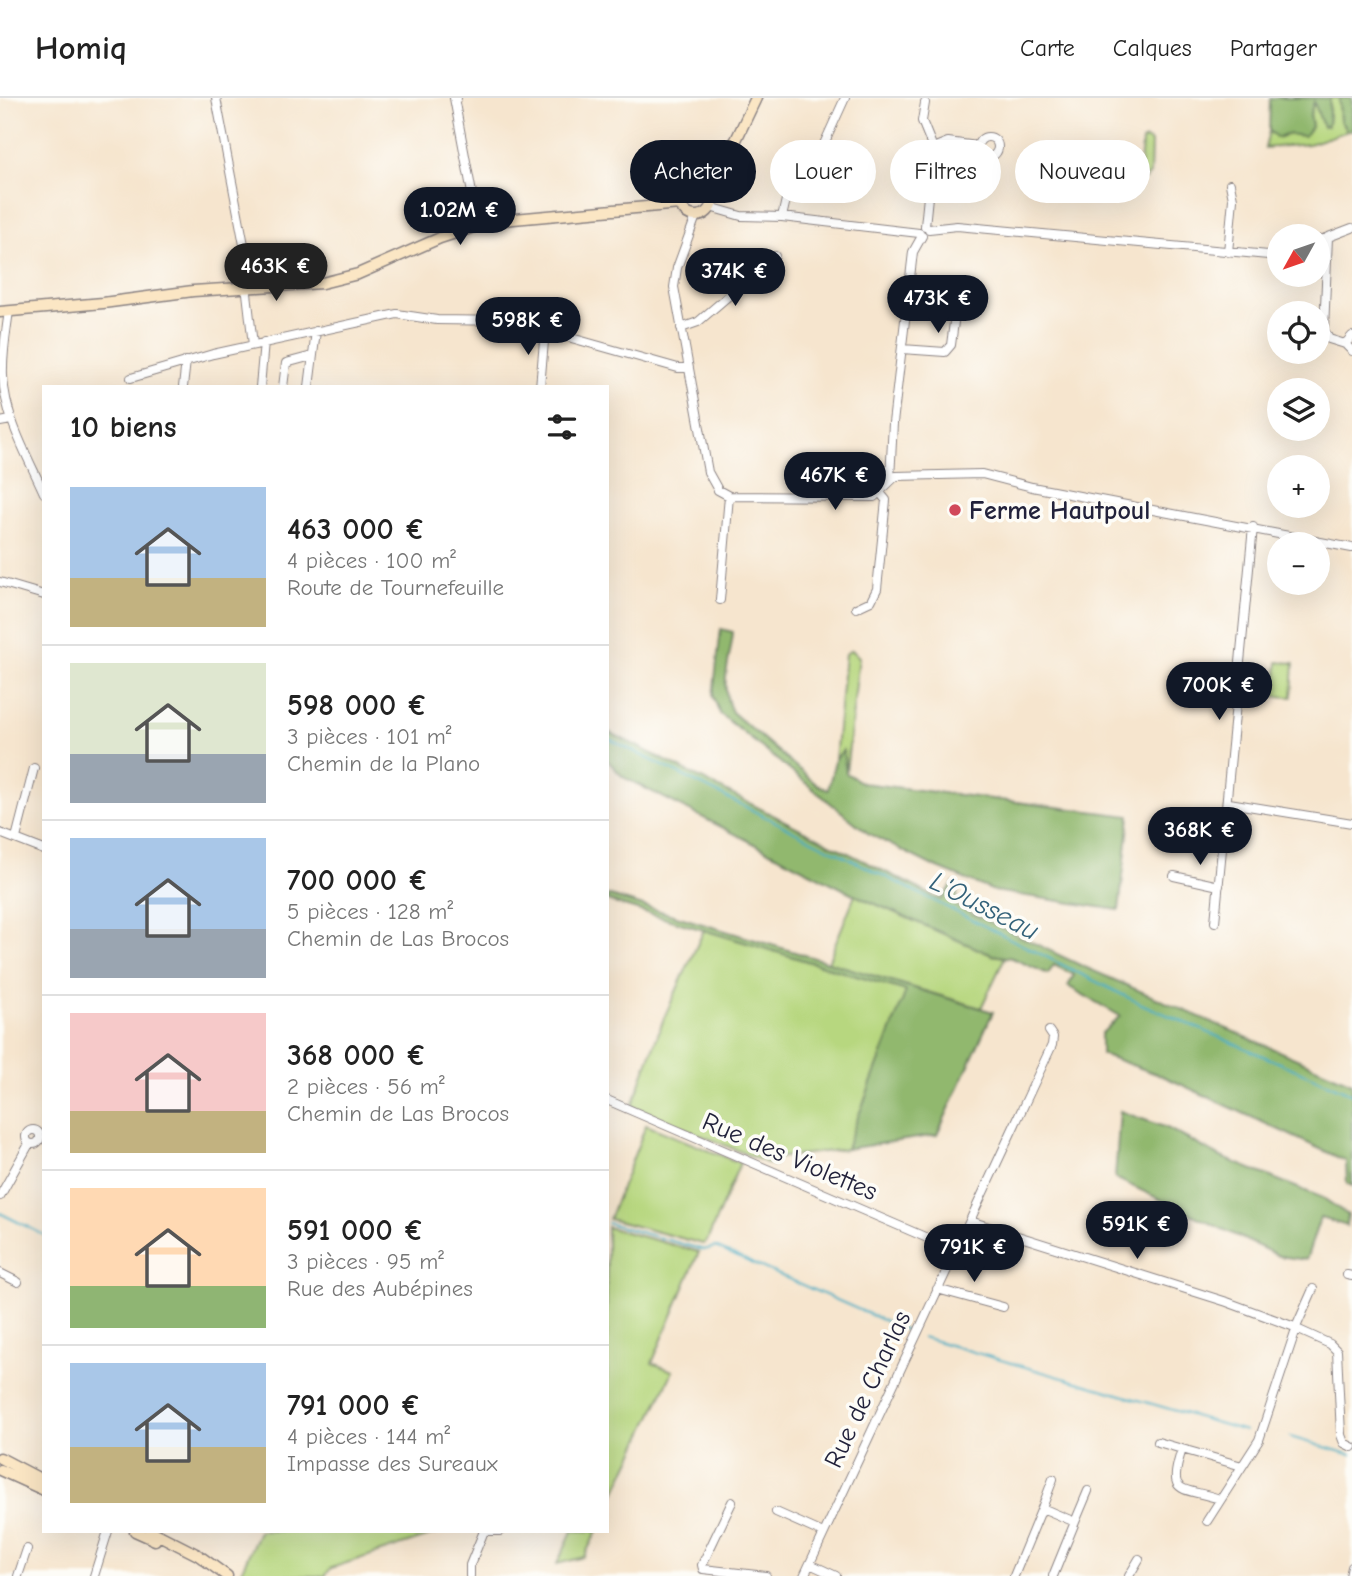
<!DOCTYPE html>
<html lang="fr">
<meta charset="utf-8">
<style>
body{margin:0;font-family:"Comic Neue",sans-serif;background:#f6f6f6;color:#222;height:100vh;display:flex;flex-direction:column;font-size:26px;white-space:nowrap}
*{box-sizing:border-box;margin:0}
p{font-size:23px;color:#767676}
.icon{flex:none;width:38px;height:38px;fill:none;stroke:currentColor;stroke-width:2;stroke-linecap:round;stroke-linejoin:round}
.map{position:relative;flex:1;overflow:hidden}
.panel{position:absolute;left:42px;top:287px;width:567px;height:1148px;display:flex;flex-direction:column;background:#fff;border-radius:0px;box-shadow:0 7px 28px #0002}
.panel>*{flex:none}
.banner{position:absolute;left:630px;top:42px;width:616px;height:63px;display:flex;gap:14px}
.needle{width:46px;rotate:230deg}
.tools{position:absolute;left:1267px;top:126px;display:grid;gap:14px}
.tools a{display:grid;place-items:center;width:63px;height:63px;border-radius:50%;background:#fff;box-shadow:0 7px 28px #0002;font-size:35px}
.price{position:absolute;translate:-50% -60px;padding:0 16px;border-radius:24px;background:#111827;color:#fff;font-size:23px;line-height:46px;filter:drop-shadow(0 2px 4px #0008)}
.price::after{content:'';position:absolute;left:50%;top:42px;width:21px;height:16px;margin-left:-10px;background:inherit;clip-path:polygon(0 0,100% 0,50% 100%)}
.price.active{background:#222;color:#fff}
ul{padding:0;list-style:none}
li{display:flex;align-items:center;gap:21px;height:175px;padding:0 28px}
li+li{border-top:2px solid #e0e0e0}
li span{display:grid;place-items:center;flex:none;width:196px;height:140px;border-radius:0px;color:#555}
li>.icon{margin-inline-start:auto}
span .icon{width:84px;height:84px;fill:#fffc;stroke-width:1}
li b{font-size:30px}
h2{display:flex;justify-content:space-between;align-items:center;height:84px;padding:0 28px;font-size:30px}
.chip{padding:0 24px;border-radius:32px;background:#fff;box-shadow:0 7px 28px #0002;font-size:24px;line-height:63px}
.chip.active{background:#111827;color:#fff}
header{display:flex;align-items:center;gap:42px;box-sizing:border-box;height:98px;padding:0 35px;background:#fff;border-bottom:2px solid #e0e0e0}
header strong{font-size:33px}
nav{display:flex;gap:38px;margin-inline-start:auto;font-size:24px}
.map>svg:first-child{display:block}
</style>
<header>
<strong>Homiq</strong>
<nav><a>Carte</a><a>Calques</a><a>Partager</a></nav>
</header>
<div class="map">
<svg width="1352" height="1478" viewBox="0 0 1352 1478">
<rect width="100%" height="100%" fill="#fdfcf7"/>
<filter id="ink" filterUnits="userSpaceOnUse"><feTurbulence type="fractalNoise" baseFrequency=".0143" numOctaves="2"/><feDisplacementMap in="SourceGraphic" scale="14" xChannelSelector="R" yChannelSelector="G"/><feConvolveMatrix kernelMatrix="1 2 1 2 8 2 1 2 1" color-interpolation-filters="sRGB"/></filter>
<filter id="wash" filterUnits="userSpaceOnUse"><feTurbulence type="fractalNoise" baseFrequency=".00686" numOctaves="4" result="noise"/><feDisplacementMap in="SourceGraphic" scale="28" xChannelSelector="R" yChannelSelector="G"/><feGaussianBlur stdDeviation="1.57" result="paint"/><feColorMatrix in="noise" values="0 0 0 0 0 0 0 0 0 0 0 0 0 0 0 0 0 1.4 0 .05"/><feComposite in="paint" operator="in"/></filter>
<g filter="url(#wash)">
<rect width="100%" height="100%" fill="#f6e5ce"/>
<path fill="#b7d77f" stroke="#6c7c5d" stroke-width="2" d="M1330 0H1339L1340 23 1348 33 1309 46 1265 50 1269 33 1277 40 1312 28 1310 16 1314 3 1328 27Z
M1146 41 1151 44 1150 76 1145 81 1140 69 1142 43Z
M852 552 859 559 846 675 843 653 835 662 845 556Z
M1278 564 1294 565 1292 599 1275 598Z
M855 797 992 857 1005 859 981 910 828 864Z
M704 832 907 893 846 1051 777 1060 774 1068 632 1008 664 920Z
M646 1027 740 1065 707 1143 703 1146 609 1121Z
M607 1129 699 1154 652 1265 673 1273 607 1411Z
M259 1433H445L331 1470 325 1478H239Z
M572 1433H597L584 1459 557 1466Z"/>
<path fill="#91b86e" stroke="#5a6d54" stroke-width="2" d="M1270 0H1330L1328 27 1323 29 1314 4 1310 16 1312 28 1304 38 1286 36 1277 40 1269 33Z
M1339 0H1352V33H1348L1340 23Z
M721 531 733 534C731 562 718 586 732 614L816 686 828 692 835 662 843 652 846 675 862 685 1130 718 1119 812 994 793 933 768 869 736 720 616 713 598Z
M607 633 935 799 942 801 954 785 958 789 956 808 1080 867 1352 985V1088L1347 1085 1346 1063 1165 979 1101 956V936L1120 918 1068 888 1074 877 1054 867 1048 876 1012 860 992 857 855 797 623 679 607 662Z
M607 797 993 914 937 1037 846 1051 906 893 607 803Z
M1120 1013 1167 1030 1221 1059 1323 1100 1348 1117 1347 1128 1320 1120 1306 1162 1279 1158 1115 1080Z"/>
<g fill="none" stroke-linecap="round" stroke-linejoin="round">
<path stroke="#45adc4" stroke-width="2" d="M607 640 1137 904 1352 996
M0 1115 44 1137
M607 1125 704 1152 715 1149 910 1234
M922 1239 1245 1333
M1290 1339 1352 1357"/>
</g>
</g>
<g filter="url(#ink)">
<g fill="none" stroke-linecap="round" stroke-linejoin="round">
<defs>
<path id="street" d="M216 0 249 173 247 195 253 247
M457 0H454L478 127
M978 49a10 10 0 1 1 20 0a10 10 0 1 1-20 0Z
M933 50 948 44 977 48
M710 109 741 118 782 119 919 135
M696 118 677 170 674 189 708 374 718 392 729 398 874 399 896 378 982 376 1032 389 1352 450
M782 119 788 93 824 46 845 0
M925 128 933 50 922 23 925 5
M929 131 957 128 1279 158
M1328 139 1324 232 1329 241 1345 246 1352 253
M1318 143 1352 130
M1228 154 1233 101 1230 86
M9 213C6 235 2 256 3 278 5 320 27 357 44 395
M681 230 698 224 775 158
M1345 246 1352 238
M902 251 945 254 951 247 957 201
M131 280 213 256 397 216 437 222 511 223 678 270H688
M183 289 186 263
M260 289 264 244
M283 289 286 265 312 258
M309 289 316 233
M540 289 545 232
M0 324 11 322
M890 380 893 325 913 154 922 138
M0 484 44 497
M720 502 729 398
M856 510 871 503 877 491 886 402 881 396
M1229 705 1352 725
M0 735 44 752
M16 740 34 670
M1174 778 1219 788
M1215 824 1253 429
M607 1002 955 1152
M26 1039a7 7 0 1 1 14 0a7 7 0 1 1-14 0Z
M0 1098 29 1046
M970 1123 1227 1204 1292 1228
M0 1175 18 1184
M1347 1177 1352 1178
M937 1191 1003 1209
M1297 1227 1313 1191
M1299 1232 1330 1246 1337 1253 1341 1337 1344 1345 1352 1349
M1158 1344 1182 1351
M1220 1401C1179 1388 1167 1398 1182 1351L1242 1368
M732 1404 702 1467 703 1471 766 1478
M1042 1410 1053 1381
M776 1414 823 1435
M1207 1423 1259 1342 1295 1234
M1075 1424 1088 1393
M489 1433H500
M810 1466 836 1478
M18 1478 27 1451
M94 1478 108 1433
M470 1478V1467L484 1433
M804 1478 1052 947 1053 939 1049 933
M1014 1478 1042 1410 1075 1424 1053 1478
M1129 1478 1139 1461
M1350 1478 1352 1469"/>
<path id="secondary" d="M680 102a16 16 0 1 1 32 0a16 16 0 1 1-32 0Z
M704 88 736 42 756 0
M0 214 103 205 193 193 322 185 358 176 440 140 492 123 680 106
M0 1360 44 1383
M0 1372 44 1392
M135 1433 155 1442
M151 1433 198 1457 227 1478"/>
</defs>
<use href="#street" stroke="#8c8484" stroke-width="10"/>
<use href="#secondary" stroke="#8c8484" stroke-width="13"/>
<use href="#street" stroke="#fff" stroke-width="8"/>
<use href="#secondary" stroke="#fbe6c4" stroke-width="10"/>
</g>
</g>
<circle fill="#d1495b" stroke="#fdfcf7" stroke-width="2.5" cx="955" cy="412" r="7"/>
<g text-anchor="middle" stroke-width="7" stroke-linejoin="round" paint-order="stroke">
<g font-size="26" font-weight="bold" fill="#22223b" stroke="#fdfcf7" text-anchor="start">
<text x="969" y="421">Ferme Hautpoul</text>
</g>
<g font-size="26" fill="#22223b" stroke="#fdfcf7">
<text transform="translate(790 1058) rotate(23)" y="9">Rue des Violettes</text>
<text transform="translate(867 1291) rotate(-65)" y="9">Rue de Charlas</text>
</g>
<g font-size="28" font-style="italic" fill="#326179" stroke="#fdfcf7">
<text transform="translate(985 807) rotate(27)" y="10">L'Ousseau</text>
</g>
</g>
</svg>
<div class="tools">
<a><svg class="needle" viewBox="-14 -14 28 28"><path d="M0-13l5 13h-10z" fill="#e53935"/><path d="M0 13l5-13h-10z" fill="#767676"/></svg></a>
<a><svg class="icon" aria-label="locate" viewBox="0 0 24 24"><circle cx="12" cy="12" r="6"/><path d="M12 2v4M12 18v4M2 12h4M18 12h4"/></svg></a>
<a><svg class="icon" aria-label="layers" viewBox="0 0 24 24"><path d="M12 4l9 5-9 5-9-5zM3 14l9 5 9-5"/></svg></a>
<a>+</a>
<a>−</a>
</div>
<b class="price" style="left:460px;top:149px">1.02M €</b>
<b class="price active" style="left:276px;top:205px">463K €</b>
<b class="price" style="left:735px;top:210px">374K €</b>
<b class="price" style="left:938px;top:237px">473K €</b>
<b class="price" style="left:528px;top:259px">598K €</b>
<b class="price" style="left:835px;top:414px">467K €</b>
<b class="price" style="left:1219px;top:624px">700K €</b>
<b class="price" style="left:1200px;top:769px">368K €</b>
<b class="price" style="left:1137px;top:1163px">591K €</b>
<b class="price" style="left:974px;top:1186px">791K €</b>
<div class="banner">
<a class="chip active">Acheter</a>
<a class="chip">Louer</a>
<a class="chip">Filtres</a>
<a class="chip">Nouveau</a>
</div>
<section class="panel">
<h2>10 biens<svg class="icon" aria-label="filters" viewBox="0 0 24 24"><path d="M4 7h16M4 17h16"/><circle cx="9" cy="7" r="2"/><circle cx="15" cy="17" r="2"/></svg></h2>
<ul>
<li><span style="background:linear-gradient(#a9c7e8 65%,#c2b280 0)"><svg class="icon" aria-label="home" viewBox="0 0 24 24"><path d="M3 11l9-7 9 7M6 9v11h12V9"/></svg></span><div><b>463 000 €</b><p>4 pièces · 100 m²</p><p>Route de Tournefeuille</p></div></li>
<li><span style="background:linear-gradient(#dfe7d0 65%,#9aa5b1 0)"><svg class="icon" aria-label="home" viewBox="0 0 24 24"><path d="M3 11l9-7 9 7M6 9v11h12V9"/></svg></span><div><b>598 000 €</b><p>3 pièces · 101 m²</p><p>Chemin de la Plano</p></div></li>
<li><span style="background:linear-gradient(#a9c7e8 65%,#9aa5b1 0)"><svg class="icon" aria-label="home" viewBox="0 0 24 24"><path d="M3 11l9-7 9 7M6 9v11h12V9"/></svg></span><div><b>700 000 €</b><p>5 pièces · 128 m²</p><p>Chemin de Las Brocos</p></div></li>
<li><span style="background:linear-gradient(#f6c9c9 70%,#c2b280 0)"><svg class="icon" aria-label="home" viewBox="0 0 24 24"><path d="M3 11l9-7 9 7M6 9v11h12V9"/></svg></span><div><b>368 000 €</b><p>2 pièces · 56 m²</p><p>Chemin de Las Brocos</p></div></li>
<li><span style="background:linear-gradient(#ffd9b3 70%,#8fb573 0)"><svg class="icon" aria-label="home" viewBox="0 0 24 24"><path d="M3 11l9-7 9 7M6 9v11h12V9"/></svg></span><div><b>591 000 €</b><p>3 pièces · 95 m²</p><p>Rue des Aubépines</p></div></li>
<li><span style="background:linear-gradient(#a9c7e8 60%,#c2b280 0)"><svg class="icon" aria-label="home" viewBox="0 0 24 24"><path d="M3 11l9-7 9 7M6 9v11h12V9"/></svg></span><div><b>791 000 €</b><p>4 pièces · 144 m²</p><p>Impasse des Sureaux</p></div></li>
</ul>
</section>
</div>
